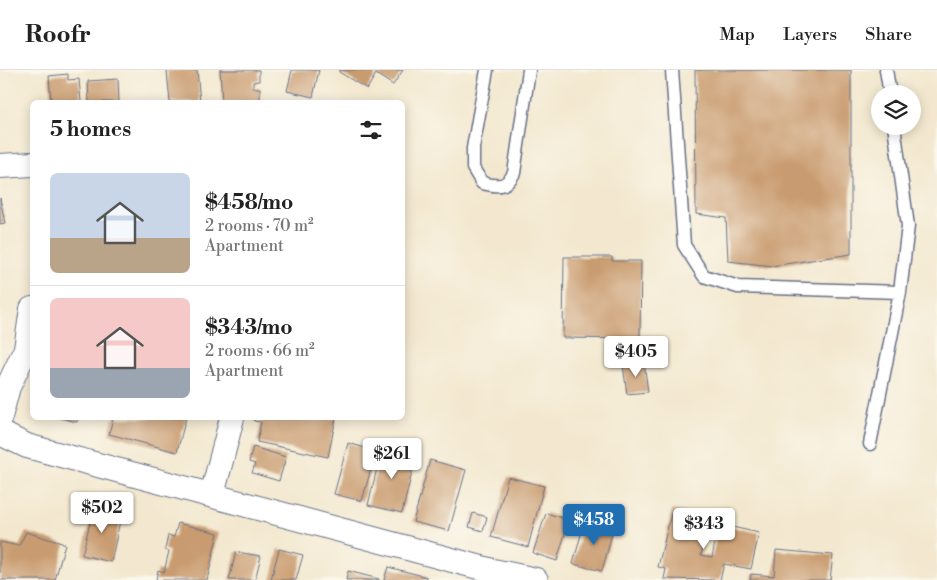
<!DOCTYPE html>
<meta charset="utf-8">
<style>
body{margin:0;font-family:"Libre Bodoni",serif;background:#f2f2f2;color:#222;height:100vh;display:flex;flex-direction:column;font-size:19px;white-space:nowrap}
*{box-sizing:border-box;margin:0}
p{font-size:16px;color:#767676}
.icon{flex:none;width:28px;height:28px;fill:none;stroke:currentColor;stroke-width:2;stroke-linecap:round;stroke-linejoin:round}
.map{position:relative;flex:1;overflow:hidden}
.drawer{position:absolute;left:30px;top:30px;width:375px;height:320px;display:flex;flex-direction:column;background:#fff;border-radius:8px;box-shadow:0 2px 12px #0003}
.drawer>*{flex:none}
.fabs{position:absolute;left:871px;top:15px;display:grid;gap:10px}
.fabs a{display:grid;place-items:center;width:50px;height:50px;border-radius:50%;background:#fff;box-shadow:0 2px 12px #0003;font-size:25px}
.price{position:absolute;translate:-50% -42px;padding:0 11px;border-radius:5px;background:#fff;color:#222;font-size:16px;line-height:32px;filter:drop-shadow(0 1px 2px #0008)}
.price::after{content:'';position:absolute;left:50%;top:30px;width:15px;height:11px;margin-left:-8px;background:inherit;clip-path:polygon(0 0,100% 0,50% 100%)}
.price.active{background:#1f6fb2;color:#fff}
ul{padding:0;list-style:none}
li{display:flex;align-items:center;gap:15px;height:125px;padding:0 20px}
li+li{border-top:1px solid #e0e0e0}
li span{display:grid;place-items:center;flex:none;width:140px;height:100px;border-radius:8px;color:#555}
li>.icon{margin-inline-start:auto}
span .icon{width:60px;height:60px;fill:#fffc;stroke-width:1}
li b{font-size:21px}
h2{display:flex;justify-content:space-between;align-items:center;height:60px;padding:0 20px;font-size:21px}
header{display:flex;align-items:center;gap:30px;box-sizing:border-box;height:70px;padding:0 25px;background:#fff;border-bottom:1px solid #e0e0e0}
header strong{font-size:24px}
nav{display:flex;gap:28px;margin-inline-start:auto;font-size:18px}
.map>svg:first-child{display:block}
</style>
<header>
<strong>Roofr</strong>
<nav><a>Map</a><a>Layers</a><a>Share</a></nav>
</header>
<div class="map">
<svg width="937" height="510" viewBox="0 0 937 510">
<rect width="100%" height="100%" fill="#fbf7ec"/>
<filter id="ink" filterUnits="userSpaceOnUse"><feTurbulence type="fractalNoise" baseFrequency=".02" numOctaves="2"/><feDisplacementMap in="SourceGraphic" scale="10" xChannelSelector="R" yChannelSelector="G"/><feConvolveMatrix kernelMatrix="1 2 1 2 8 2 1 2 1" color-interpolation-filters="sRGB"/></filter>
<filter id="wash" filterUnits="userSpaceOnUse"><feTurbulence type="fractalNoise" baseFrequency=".0096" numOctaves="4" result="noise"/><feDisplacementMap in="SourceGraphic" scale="20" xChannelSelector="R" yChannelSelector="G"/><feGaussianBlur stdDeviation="1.12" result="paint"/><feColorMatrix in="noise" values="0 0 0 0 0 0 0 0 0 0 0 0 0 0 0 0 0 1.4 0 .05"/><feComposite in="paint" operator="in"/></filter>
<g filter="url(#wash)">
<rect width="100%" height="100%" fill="#f3e8cf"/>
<g id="blocks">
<path fill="#c99b6f" d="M181 0H197L200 32H170L167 1Z
M220 0H259V11L253 12V18H260V32H222Z
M292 0H319L313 27 287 21Z
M340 0H403L393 15 376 4 367 19 339 2Z
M695 0H851V184L772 196 728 191 726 148 696 144Z
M68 4V10L79 9 81 32H51L49 6Z
M118 9 119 32H89L88 11Z
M0 128 5 153 0 154Z
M564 187H612V191H641L640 269 563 268Z
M644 292 648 322 627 324 623 295Z
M60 348H78L77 352Z
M113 348H186L177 382 109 364Z
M254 348H336L328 387 257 372 261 352 254 351Z
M348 373 376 381 362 431 334 424Z
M253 377 286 387 279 411 252 403 255 394 249 392Z
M382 378 416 386 402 443 368 435Z
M430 390 466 400 449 461 413 452Z
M508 407 544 416 528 477 491 467Z
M94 436 122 442 111 492 82 485Z
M672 440 696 445 693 457 706 464 701 485 712 487 719 454 759 463 751 499 724 494 720 510 664 509 666 499 658 497Z
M473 443 487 447 483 461 469 457Z
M546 443 569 450 557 491 533 483Z
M585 450 614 457 602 501 573 494Z
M178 453 218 463 207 510H156L158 500 164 502 169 481 165 480 168 465 174 467Z
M26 462 65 474 55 510H0V472L19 476Z
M279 479 303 485 296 510H271Z
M776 480 833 485 830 510H750L751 504 774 506Z
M236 482 261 486 255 510H229Z
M388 497 427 507 426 510H384Z
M348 501 379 509V510H346Z"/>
</g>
</g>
<g filter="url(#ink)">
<use href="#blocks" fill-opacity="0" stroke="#677086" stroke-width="1"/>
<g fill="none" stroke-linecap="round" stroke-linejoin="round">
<defs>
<path id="service" d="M487 0 473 78V98L482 113C497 116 506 119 514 103L529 0
M672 0 684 175 704 206 738 217 900 222
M886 0 890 24
M870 374 900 222 908 156 894 56"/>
<path id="minor" d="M0 96 32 94
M0 347 8 317 26 279 32 239
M0 363 27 376 493 501 536 510
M212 425 232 348"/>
</defs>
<use href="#service" stroke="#677086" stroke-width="15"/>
<use href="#minor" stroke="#677086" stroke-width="26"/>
<use href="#service" stroke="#fff" stroke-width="12"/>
<use href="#minor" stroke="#fff" stroke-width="24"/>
</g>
</g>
</svg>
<div class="fabs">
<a><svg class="icon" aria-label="layers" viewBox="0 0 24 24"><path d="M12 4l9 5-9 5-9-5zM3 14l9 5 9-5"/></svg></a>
</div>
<b class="price" style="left:636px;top:308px">$405</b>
<b class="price" style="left:392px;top:410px">$261</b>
<b class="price" style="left:102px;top:464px">$502</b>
<b class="price active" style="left:594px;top:476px">$458</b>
<b class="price" style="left:704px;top:480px">$343</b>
<section class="drawer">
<h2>5 homes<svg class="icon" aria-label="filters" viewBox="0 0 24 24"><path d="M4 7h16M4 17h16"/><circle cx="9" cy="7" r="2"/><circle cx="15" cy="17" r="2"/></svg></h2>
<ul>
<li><span style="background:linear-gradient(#c9d6e8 65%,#b9a48a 0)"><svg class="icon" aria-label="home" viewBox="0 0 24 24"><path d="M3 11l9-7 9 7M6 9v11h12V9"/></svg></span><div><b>$458/mo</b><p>2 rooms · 70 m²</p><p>Apartment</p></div></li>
<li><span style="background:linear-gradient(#f6c9c9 70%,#9aa5b1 0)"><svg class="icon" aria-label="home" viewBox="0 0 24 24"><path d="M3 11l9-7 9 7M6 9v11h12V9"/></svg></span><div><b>$343/mo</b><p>2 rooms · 66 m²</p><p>Apartment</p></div></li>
</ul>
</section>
</div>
